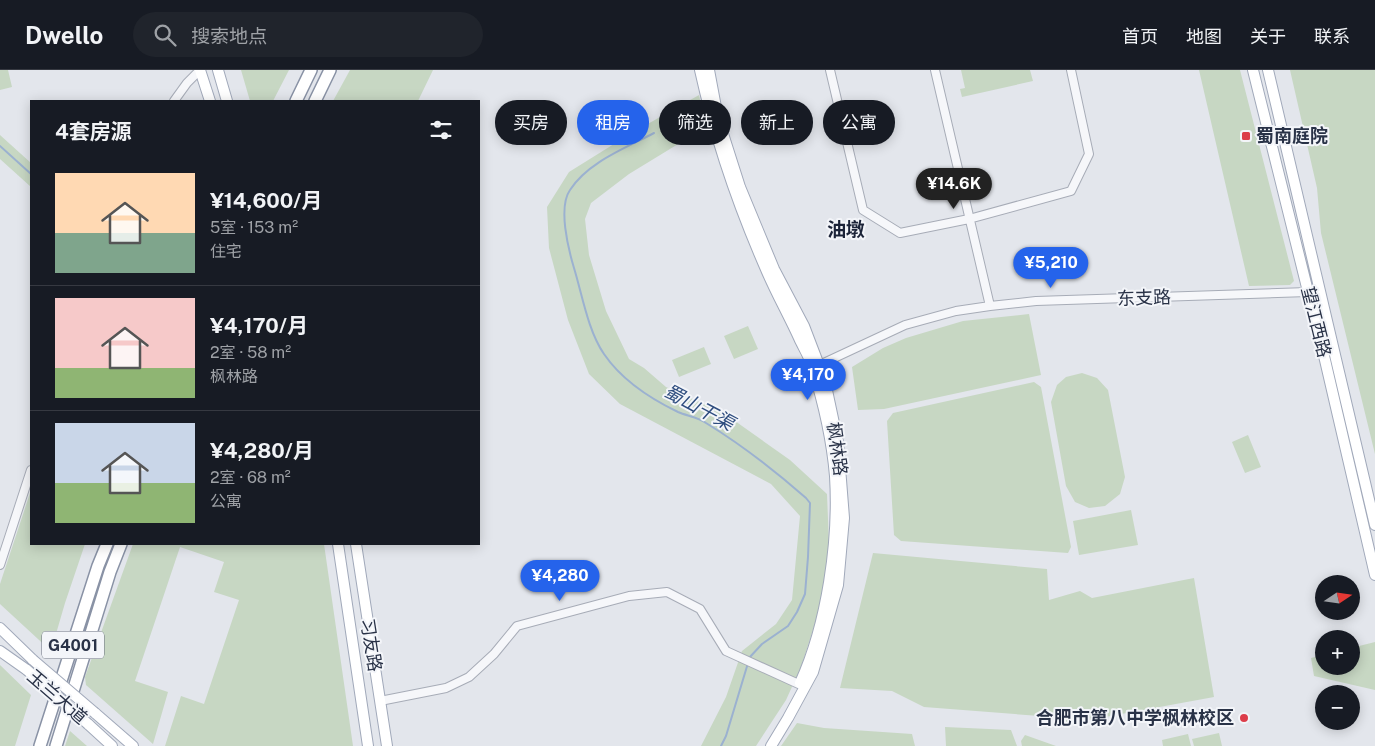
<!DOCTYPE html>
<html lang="zh">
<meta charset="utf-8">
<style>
body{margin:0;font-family:"Public Sans","Noto Sans SC",sans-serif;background:#20242c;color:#f1f3f6;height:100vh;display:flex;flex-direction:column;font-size:19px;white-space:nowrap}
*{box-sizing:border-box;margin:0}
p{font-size:16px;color:#9ea1a6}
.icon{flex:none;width:28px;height:28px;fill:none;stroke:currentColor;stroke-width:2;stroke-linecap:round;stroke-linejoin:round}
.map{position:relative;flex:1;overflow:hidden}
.sheet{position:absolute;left:30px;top:30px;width:450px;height:445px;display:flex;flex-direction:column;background:#171b24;border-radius:0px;box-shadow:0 2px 12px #0003}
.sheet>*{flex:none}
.top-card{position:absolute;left:495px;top:30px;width:475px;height:45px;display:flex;gap:10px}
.needle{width:32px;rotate:77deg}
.buttons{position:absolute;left:1315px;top:505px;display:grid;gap:10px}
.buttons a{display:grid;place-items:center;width:45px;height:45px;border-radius:50%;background:#171b24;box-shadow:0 2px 12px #0003;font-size:25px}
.price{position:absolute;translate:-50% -42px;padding:0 11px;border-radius:18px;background:#2563eb;color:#fff;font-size:16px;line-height:32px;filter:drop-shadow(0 1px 2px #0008)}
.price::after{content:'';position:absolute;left:50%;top:30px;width:15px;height:11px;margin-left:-8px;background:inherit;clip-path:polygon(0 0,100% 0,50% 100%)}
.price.selected{background:#222;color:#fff}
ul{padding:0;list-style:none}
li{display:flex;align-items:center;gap:15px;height:125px;padding:0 25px}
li+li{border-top:1px solid #363941}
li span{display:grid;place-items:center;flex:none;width:140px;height:100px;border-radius:0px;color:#555}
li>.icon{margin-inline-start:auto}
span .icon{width:60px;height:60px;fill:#fffc;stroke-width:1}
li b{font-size:21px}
h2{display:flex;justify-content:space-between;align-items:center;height:60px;padding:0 25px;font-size:21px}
.tag{padding:0 18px;border-radius:22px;background:#171b24;box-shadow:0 2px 12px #0003;font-size:18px;line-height:45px}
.tag.selected{background:#2563eb;color:#fff}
header{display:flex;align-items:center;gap:30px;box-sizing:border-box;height:70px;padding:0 25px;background:#171b24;border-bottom:1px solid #363941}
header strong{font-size:24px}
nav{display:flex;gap:28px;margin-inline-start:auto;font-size:18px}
.search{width:350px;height:45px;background:#20242c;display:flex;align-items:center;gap:12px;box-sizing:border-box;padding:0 18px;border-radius:28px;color:#9ea1a6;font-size:19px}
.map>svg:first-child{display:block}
</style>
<header>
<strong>Dwello</strong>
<div class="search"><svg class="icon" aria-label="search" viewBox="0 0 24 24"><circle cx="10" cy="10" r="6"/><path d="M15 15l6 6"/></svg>搜索地点</div>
<nav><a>首页</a><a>地图</a><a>关于</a><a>联系</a></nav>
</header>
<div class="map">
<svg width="1375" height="676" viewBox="0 0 1375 676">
<rect width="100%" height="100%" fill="#e3e6ec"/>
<path fill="#c7d7c3" d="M0 0H8L12 17 0 20Z
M241 0H289L273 31H250Z
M350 0H433L418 31H333Z
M961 0H1030L1033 11 962 27 960 19 965 18Z
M1199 0H1240L1294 211 1290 215 1249 216Z
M1290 0H1375V384L1321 163 1317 118Z
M699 25 706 57 629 104 591 133 585 149 589 185 606 241 629 289 644 298 666 317 704 334 735 351 790 390 827 424 829 474 821 535 801 597 786 630 756 676H701L726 627 742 581 776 554 792 530 800 446 771 414 620 334 589 304 568 250 549 178 547 137 569 102 630 64Z
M0 65 31 93V117L0 89Z
M1029 244 1041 305 884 339 858 340 852 297 883 278 906 268 963 251Z
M748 256 758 279 734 289 724 266Z
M704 277 711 294 679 307 672 290Z
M1082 303 1097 308 1108 320 1125 407 1120 424 1105 436 1089 438 1075 432 1066 416 1051 332 1057 315 1066 307Z
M1034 312 1041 317 1071 477 1068 483 901 471 894 465 887 351 893 343Z
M1248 365 1261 397 1245 403 1232 372Z
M31 420V474H85L65 533 51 581 0 534V514Z
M1131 440 1138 475 1079 485 1073 451Z
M133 474H324L353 676H165L181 626 204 634 239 530 214 522 224 492 180 477 135 611 168 622 153 674 86 615 85 607Z
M873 483 1047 499 1049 530 1080 521 1092 528 1194 508 1214 627 1067 654 1053 647 924 637 892 621 840 618Z
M1375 572V620L1314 606 1311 588 1324 585V596H1351V578Z
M0 595 31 625 15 676H0Z
M797 653 824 658 912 664 915 676H781Z
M945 657 1011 660 1017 676H946Z
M70 661 87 676H65Z
M1219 663 1222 676H1194L1192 669Z
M1188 664 1191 676H1163L1162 670Z
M1025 665 1056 676H1022L1021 671Z"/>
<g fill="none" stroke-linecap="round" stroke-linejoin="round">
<path stroke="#9bb1d0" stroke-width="2" d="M654 63C626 78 588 92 570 120 558 137 568 178 574 198 582 224 588 261 604 284 621 309 651 329 678 342 687 346 698 347 706 353 742 375 774 400 806 428L810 433 808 487 805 524 797 542 788 556 762 574 749 588
M0 76 31 104
M721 676 726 666 748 593"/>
<defs>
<path id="minor" d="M830 0 863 140 900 163 969 149 1071 121 1089 84 1071 0
M935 0 990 236
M174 31 187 13 200 0
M815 297 905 255 956 241 990 236 1036 231 1308 222
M0 495 31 400
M380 631 446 618 469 607 494 584 517 556 629 526 667 522 700 539 726 581 803 616"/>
<path id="major" d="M200 0 210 31
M218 0 227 31
M700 0C715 68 737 133 765 197 775 221 788 244 799 268 803 277 809 286 812 296 823 331 832 370 835 406 839 471 827 554 800 613
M709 0 718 48 740 117 774 199 804 256 825 311 838 372 844 448 838 515 813 602 788 648 771 676
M1253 0 1325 290 1375 505
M1268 0 1375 455
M338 474 368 676
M356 474 387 676
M0 558 33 590
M0 581 27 600
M95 643 133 676
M88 654 112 676"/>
<path id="highway" d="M296 31 311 0
M315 31 330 0
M40 676 98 496 107 474
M56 676 110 502 121 474"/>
</defs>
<use href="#minor" stroke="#a7acb7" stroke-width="10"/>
<use href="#major" stroke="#a1a9ba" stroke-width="12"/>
<use href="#highway" stroke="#8992a5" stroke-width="14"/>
<use href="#minor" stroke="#f6f7fa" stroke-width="8"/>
<use href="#major" stroke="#fff" stroke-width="10"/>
<use href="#highway" stroke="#fff" stroke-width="11"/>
<defs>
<path id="major-bridge" d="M33 590 95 643
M27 600 88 654"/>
</defs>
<use href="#major-bridge" stroke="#a1a9ba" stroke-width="12" stroke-linecap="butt"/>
<use href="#major-bridge" stroke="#fff" stroke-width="10"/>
</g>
<g fill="#dc3d4a" stroke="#f3f5f9" stroke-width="2">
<rect x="1241" y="61" width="10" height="10" rx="2.5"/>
<circle cx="1244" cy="648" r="5"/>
</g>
<g text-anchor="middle" stroke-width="4" stroke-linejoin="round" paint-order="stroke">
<rect fill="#f3f5f9" stroke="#666c7c" stroke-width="1" x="42" y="561.5" width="62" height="27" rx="4"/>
<g font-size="16" font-weight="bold" fill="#293247">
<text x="73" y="581">G4001</text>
</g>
<g font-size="18" font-weight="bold" fill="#293247" stroke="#f3f5f9" text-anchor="start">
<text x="1256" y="72">蜀南庭院</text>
<text x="1234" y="654" text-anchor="end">合肥市第八中学枫林校区</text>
</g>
<g font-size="18" fill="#293247" stroke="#f3f5f9">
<text transform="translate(1144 228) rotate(-2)" y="6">东支路</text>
<text transform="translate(1316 252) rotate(76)" y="6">望江西路</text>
<text transform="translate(837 379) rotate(82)" y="6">枫林路</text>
<text transform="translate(371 575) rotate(81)" y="6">习友路</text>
<text transform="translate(57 627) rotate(41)" y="6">玉兰大道</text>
</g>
<g font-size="19" font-weight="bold" fill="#1b2338" stroke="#f3f5f9">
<text x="846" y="166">油墩</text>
</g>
<g font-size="19" font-style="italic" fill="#2e4d7f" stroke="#f3f5f9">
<text transform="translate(699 337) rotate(28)" y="7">蜀山干渠</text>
</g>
</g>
</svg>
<div class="buttons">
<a><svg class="needle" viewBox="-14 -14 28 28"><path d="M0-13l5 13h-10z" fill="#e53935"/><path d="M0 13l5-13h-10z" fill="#9ea1a6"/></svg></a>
<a>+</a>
<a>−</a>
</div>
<b class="price selected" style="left:954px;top:140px">¥14.6K</b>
<b class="price" style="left:1051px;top:219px">¥5,210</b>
<b class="price" style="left:808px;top:331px">¥4,170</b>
<b class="price" style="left:560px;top:532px">¥4,280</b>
<div class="top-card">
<a class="tag">买房</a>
<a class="tag selected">租房</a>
<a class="tag">筛选</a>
<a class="tag">新上</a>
<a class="tag">公寓</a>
</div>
<section class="sheet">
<h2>4套房源<svg class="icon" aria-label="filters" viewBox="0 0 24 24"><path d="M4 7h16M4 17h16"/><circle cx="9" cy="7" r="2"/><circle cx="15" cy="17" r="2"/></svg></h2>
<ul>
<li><span style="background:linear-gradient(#ffd9b3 60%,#7fa58c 0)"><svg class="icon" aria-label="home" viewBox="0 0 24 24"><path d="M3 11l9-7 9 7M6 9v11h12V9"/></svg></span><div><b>¥14,600/月</b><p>5室 · 153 m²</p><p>住宅</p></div></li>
<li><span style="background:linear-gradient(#f6c9c9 70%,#8fb573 0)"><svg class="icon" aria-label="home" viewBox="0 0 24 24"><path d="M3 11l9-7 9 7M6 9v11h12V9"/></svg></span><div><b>¥4,170/月</b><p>2室 · 58 m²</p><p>枫林路</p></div></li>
<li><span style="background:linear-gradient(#c9d6e8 60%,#8fb573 0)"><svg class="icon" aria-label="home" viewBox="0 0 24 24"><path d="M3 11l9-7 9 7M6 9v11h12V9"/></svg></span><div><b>¥4,280/月</b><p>2室 · 68 m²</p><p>公寓</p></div></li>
</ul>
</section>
</div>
